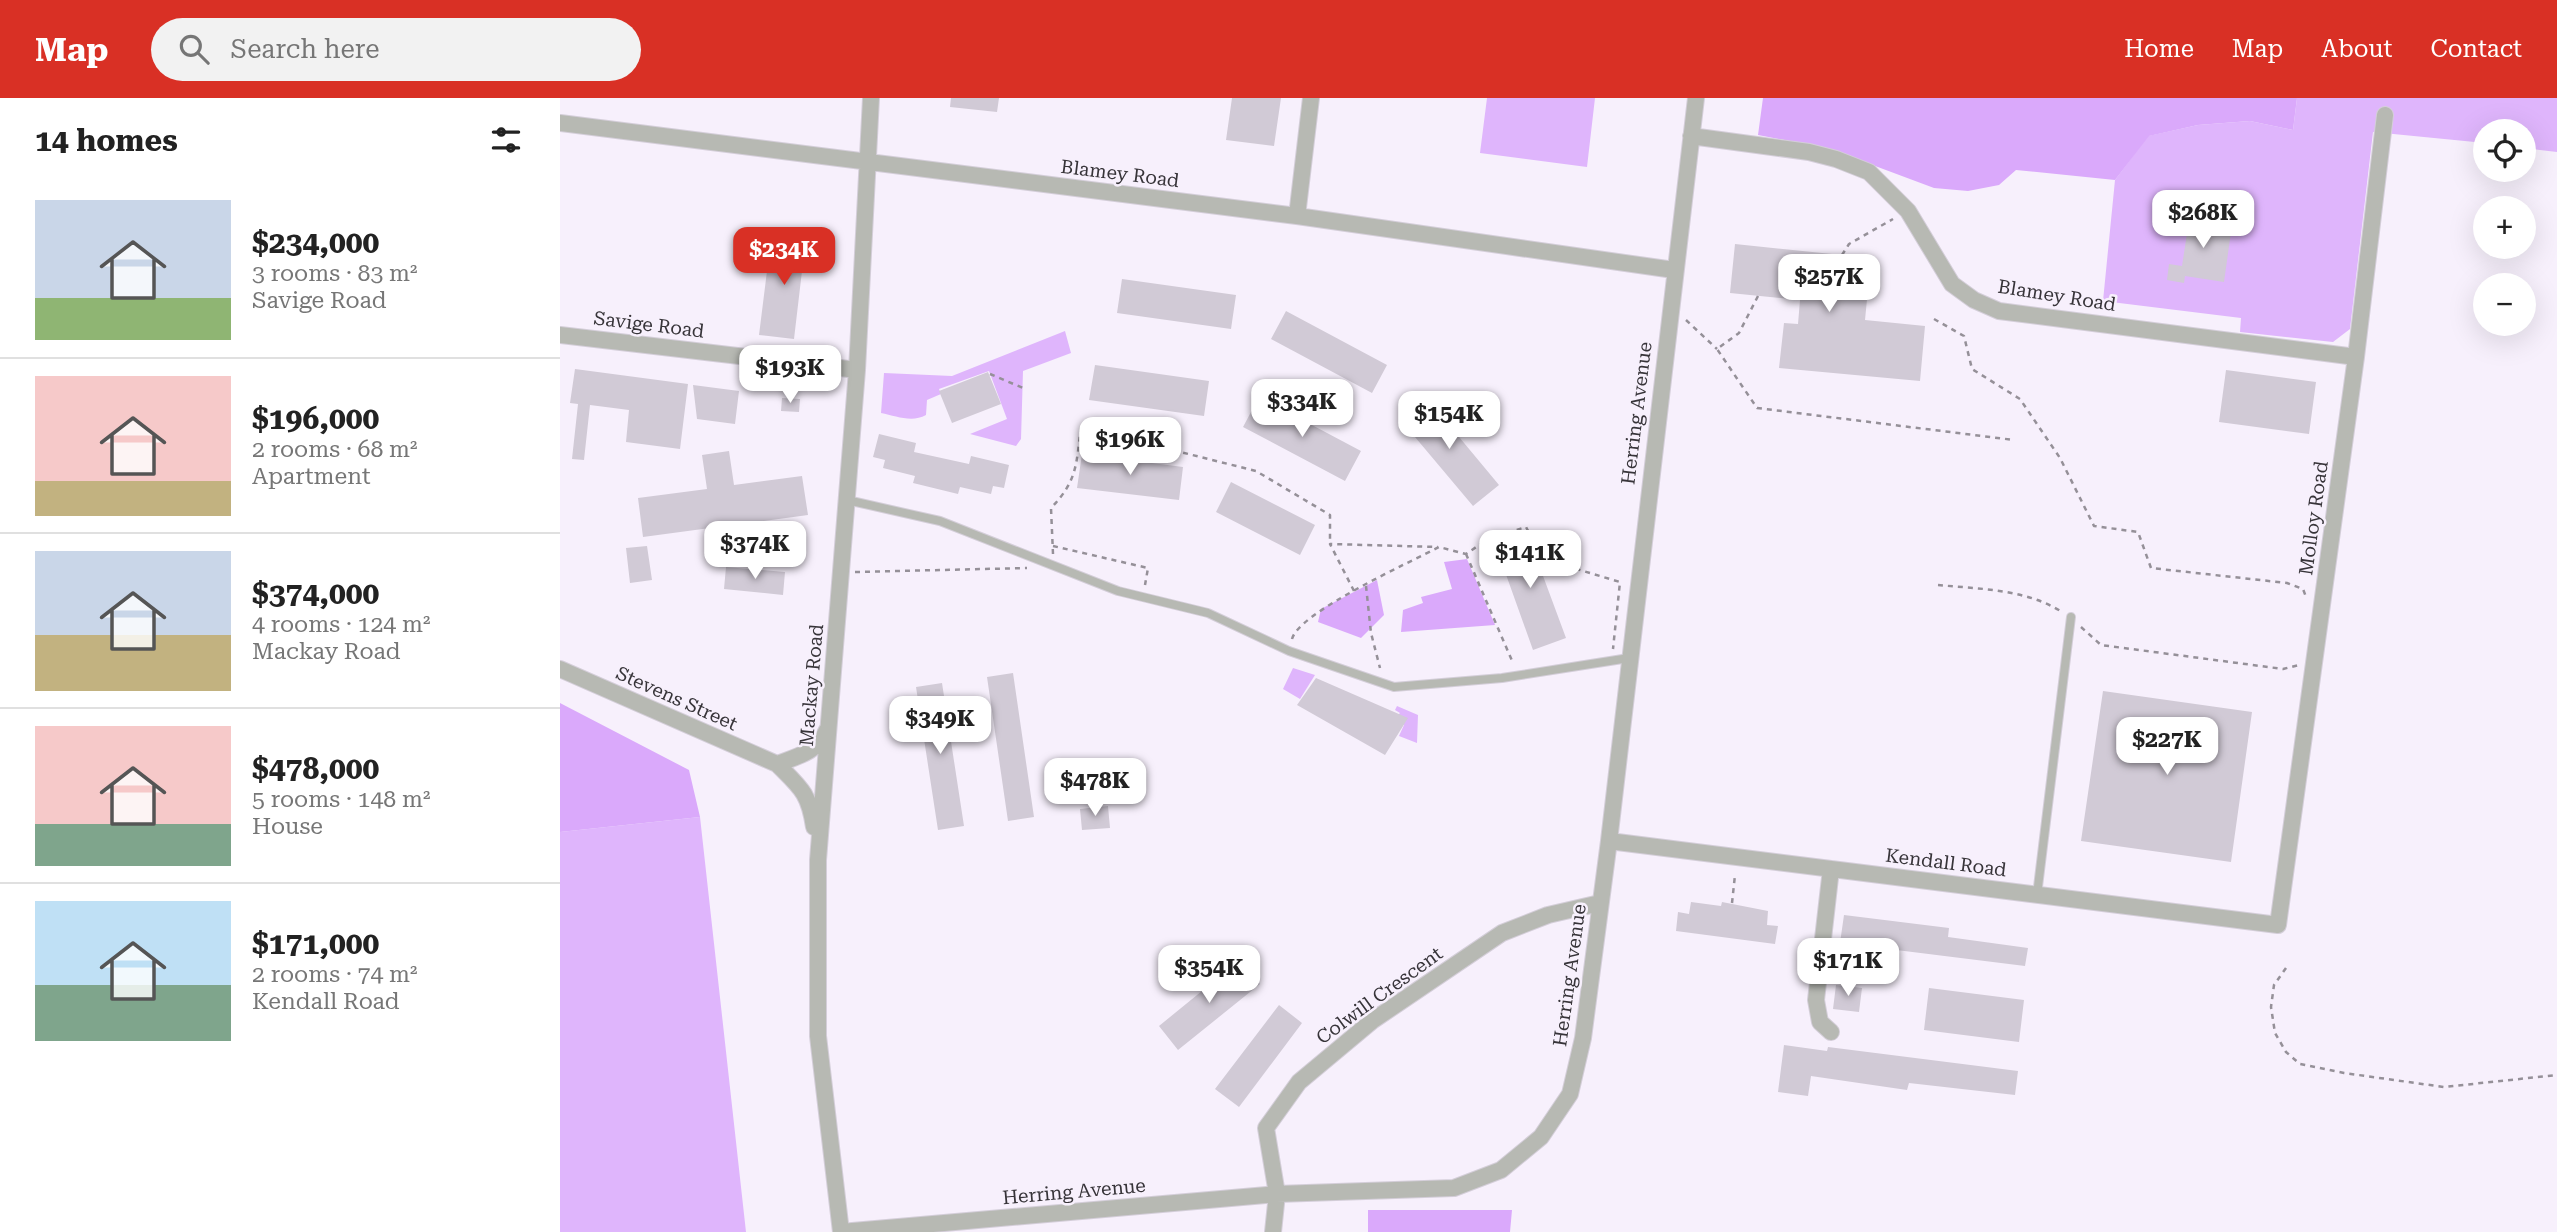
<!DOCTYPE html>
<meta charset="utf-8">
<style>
body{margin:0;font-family:"Roboto Serif",serif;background:#f2f2f2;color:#222;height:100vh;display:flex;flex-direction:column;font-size:26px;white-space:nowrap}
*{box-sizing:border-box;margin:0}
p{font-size:23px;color:#767676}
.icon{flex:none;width:38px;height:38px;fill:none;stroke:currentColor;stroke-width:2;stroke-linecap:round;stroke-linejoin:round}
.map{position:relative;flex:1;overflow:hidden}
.sheet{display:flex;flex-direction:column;background:#fff;width:560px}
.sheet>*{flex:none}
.tools{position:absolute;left:1913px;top:21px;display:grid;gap:14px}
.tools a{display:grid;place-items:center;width:63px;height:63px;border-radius:50%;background:#fff;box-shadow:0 7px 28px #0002;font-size:35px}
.price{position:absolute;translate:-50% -60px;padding:0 16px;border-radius:14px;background:#fff;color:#222;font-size:23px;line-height:46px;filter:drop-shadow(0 2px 4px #0008)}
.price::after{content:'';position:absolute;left:50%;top:42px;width:21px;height:16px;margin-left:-10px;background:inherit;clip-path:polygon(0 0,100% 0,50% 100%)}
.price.active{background:#d93025;color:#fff}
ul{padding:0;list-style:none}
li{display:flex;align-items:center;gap:21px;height:175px;padding:0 35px}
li+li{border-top:2px solid #e0e0e0}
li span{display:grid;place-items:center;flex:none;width:196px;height:140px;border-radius:0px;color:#555}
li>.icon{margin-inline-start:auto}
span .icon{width:84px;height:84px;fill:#fffc;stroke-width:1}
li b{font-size:30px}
h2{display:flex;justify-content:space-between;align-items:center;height:84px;padding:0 35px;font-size:30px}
header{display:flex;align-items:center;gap:42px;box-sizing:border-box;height:98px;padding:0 35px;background:#d93025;color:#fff}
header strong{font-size:33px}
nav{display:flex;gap:38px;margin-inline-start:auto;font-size:24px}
.search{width:490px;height:63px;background:#f2f2f2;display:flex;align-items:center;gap:18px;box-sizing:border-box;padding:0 24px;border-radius:38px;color:#767676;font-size:26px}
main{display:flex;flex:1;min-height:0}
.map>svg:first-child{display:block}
</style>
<header>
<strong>Map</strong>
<div class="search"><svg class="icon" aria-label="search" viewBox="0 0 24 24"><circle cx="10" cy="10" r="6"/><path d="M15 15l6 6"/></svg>Search here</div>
<nav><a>Home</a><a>Map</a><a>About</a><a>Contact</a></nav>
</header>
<main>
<section class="sheet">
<h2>14 homes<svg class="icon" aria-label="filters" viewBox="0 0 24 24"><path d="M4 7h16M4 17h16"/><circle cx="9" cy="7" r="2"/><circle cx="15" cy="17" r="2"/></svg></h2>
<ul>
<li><span style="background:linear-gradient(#c9d6e8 70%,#8fb573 0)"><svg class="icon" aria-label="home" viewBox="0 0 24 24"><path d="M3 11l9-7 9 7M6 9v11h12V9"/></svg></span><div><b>$234,000</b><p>3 rooms · 83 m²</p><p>Savige Road</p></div></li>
<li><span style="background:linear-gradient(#f6c9c9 75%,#c2b280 0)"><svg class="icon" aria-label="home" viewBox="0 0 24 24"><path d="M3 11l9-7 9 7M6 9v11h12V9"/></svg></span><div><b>$196,000</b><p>2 rooms · 68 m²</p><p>Apartment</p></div></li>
<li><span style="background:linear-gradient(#c9d6e8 60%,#c2b280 0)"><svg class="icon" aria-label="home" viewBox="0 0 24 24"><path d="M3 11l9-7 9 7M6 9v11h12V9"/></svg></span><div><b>$374,000</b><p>4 rooms · 124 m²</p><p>Mackay Road</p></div></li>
<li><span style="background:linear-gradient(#f6c9c9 70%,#7fa58c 0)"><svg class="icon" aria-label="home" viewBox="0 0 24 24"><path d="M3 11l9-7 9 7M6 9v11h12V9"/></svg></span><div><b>$478,000</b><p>5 rooms · 148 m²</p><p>House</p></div></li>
<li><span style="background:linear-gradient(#bfe0f5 60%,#7fa58c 0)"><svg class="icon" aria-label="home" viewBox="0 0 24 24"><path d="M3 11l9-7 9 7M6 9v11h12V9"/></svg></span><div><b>$171,000</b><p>2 rooms · 74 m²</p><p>Kendall Road</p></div></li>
</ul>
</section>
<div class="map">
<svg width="1997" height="1134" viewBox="0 0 1997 1134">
<rect width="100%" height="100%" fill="#f7f0fc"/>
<path fill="#dfb5fc" d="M927 0H1035L1027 69 920 55Z
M1737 0H1997V54L1964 50V33H1925V45L1813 34 1790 231 1773 244 1680 234 1681 220 1543 203 1555 82 1588 38 1638 27 1690 23 1733 32Z
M505 233 511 255 463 273 461 341 456 348 410 336 447 321 429 273 379 291 381 296 367 302 366 317C352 325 336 318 321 315L324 275 392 278Z
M733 570 755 577 740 601 723 591Z
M837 608 858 617 857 645 839 638 844 627 834 621 840 615 835 612Z
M140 719 186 1134H0V734Z"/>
<path fill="#daa9fb" d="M1203 0H1737L1733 32 1690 23 1638 27 1589 38 1555 82 1456 72 1439 87 1408 93 1374 90 1267 50 1198 37Z
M907 461 935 527 841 534 843 512 863 505 861 499 892 491 884 464Z
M817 482 824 517 801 540 758 524 761 511Z
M0 605 129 672 140 719 0 734Z
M808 1112H952L950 1134H808Z"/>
<path fill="#d1cad6" d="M391 0H439L437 14 390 9Z
M672 0H721L714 48 666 42Z
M1635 107 1647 109 1645 123 1672 127 1664 184 1625 178 1624 185 1607 182 1609 166 1622 168 1630 116H1634Z
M211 141 255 146 252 174 242 173 234 241 199 237Z
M1175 146 1311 160 1305 222 1365 228 1360 283 1219 270 1224 225 1238 226 1240 202 1170 195Z
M562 181 676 197 671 231 557 215Z
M726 213 827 267 812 295 711 241Z
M535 267 649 283 644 318 529 302Z
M15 271 128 286 120 351 66 344 69 312 30 307 24 362 12 361 18 306 10 305Z
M1666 272 1756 284 1749 336 1659 324Z
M428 274 441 306 392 325 379 293Z
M133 287 179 293 175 326 137 321Z
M865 298 939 387 913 408 839 320Z
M699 299 801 353 785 383 683 329Z
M222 300 240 301 239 314 221 313Z
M319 336 356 345 354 354 409 366 411 358 449 367 444 390 433 388 431 396 400 389 398 396 353 385 355 378 323 370 325 362 313 359Z
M169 353 174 387 242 378 248 417 83 439 78 400 147 391 142 357Z
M522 356 623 369 619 402 517 390Z
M671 384 755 427 740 457 656 414Z
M966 432 1006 540 973 552 934 443Z
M87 448 92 482 70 485 66 450Z
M166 469 225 474 223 497 164 491Z
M453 575 474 719 448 723 427 579Z
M756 580 848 620 825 657 737 607Z
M382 585 404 728 378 732 356 589Z
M1543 593 1692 614 1671 764 1521 743Z
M548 708 550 730 522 732 520 711Z
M1131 804 1161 808 1162 804 1208 813 1207 827 1218 828 1215 846 1116 833 1118 814 1129 816Z
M1284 817 1389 830 1388 839 1468 850 1465 868 1280 845Z
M680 862 700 886 618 952 599 928Z
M1276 887 1302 890 1299 914 1273 911Z
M1369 890 1464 902 1459 944 1364 932Z
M719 907 742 925 679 1009 655 991Z
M1224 947 1267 953 1268 949 1458 973 1455 997 1349 985 1347 992 1251 978 1248 998 1218 994Z"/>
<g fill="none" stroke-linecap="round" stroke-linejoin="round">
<defs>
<path id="lane" d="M287 402 380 423 558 493 648 515 729 553 834 589 942 580 1069 560
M1477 797 1511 519"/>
<path id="street" d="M0 25 737 118 1114 172
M1131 38 1249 54 1276 61 1309 74 1348 113 1392 186 1414 202 1439 213 1796 259
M737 118 751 0
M0 237 297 272
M0 571 217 666C241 690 249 695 254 729
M217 666C239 658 257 654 267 632
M1049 743 1718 827 1796 259 1825 17
M1271 771 1256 902 1260 924 1271 934
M281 1134 717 1096 894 1090 941 1072 981 1039 1010 996 1023 940 1049 743 1136 0
M281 1134 258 938V762L297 272 311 0
M713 1134 717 1096 706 1030 739 984 812 923 942 835 988 817 1040 805"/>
</defs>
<use href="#lane" stroke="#d4ced9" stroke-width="10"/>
<use href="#street" stroke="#d4ced9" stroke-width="18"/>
<path stroke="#959098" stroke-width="2.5" stroke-dasharray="5 5" stroke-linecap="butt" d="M1282 157 1289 146 1333 121
M1198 198 1179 235 1157 251 1197 310 1454 342
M1374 221 1404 238 1412 271 1460 301 1500 360 1534 428 1578 434 1591 470 1727 485 1743 491 1746 499
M1126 222 1157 251
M430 276 463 290
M493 448 588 470 585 487
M493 456 491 410C518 382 516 366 521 329L696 373 770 417V446
M906 456 953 565
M295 474 467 470
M1378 487C1420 491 1466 491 1502 514
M806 488 811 535 820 570
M794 493 770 446 878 449
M1521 529 1541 547 1723 571 1739 567
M732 541C739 514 851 464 879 449L906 456 928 441 966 429 983 461 1060 484 1053 551
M1172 805 1175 777
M1726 870 1714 887 1711 909 1715 935 1726 954 1740 966 1784 975 1884 989 1997 977"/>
<use href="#lane" stroke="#b7b9b3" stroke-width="8"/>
<use href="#street" stroke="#b7b9b3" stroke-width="16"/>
</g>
<g text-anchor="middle" stroke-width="5" stroke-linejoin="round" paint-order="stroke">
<g font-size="19" fill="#373439" stroke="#f7f0fc">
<text transform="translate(560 75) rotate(7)" y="7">Blamey Road</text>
<text transform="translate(1497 197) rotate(9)" y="7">Blamey Road</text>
<text transform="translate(89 226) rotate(7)" y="7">Savige Road</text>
<text transform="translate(1076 315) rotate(-83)" y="7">Herring Avenue</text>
<text transform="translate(1753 420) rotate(-82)" y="7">Molloy Road</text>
<text transform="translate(251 587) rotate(-85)" y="7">Mackay Road</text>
<text transform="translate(117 600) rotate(24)" y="7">Stevens Street</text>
<text transform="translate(1386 764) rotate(7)" y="7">Kendall Road</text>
<text transform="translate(1009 877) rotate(-82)" y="7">Herring Avenue</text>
<text transform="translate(819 897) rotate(-36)" y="7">Colwill Crescent</text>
<text transform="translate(514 1093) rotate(-5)" y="7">Herring Avenue</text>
</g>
</g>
</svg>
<div class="tools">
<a><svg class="icon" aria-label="locate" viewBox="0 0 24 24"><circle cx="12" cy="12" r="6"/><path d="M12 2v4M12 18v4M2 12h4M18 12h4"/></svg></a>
<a>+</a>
<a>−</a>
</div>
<b class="price" style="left:1643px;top:152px">$268K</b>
<b class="price active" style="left:224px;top:189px">$234K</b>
<b class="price" style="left:1269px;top:216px">$257K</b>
<b class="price" style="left:230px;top:307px">$193K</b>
<b class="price" style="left:742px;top:341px">$334K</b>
<b class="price" style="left:889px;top:353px">$154K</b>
<b class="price" style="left:570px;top:379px">$196K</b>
<b class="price" style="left:195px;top:483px">$374K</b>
<b class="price" style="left:970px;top:492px">$141K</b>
<b class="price" style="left:380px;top:658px">$349K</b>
<b class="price" style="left:1607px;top:679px">$227K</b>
<b class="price" style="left:535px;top:720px">$478K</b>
<b class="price" style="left:1288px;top:900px">$171K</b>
<b class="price" style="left:649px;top:907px">$354K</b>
</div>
</main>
